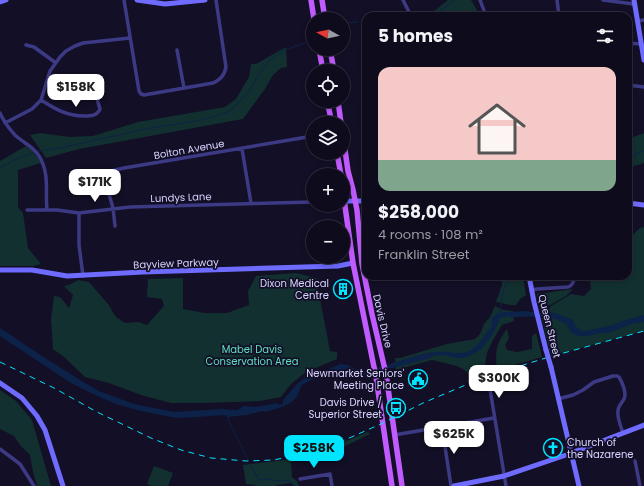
<!DOCTYPE html>
<meta charset="utf-8">
<style>
body{margin:0;font-family:Poppins,sans-serif;background:#171425;color:#f1f3f6;height:100vh;display:flex;flex-direction:column;font-size:15px;white-space:nowrap}
*{box-sizing:border-box;margin:0}
p{font-size:13px;color:#9b9ba3}
.icon{flex:none;width:22px;height:22px;fill:none;stroke:currentColor;stroke-width:2;stroke-linecap:round;stroke-linejoin:round}
.map{position:relative;flex:1;overflow:hidden}
.details{position:absolute;left:362px;top:12px;width:270px;height:268px;display:flex;flex-direction:column;background:#0e0b1c;border-radius:12px;box-shadow:0 2px 6px #0003,0 0 0 1px #2e2b3b}
.details>*{flex:none}
.needle{width:26px;rotate:278deg}
.fabs{position:absolute;left:306px;top:12px;display:grid;gap:8px}
.fabs a{display:grid;place-items:center;width:44px;height:44px;border-radius:50%;background:#0e0b1c;box-shadow:0 2px 6px #0003,0 0 0 1px #2e2b3b;font-size:20px}
.price{position:absolute;translate:-50% -34px;padding:0 9px;border-radius:8px;background:#fff;color:#222;font-size:13px;line-height:26px;filter:drop-shadow(0 1px 2px #0008)}
.price::after{content:'';position:absolute;left:50%;top:24px;width:12px;height:9px;margin-left:-6px;background:inherit;clip-path:polygon(0 0,100% 0,50% 100%)}
.price.on{background:#00e5ff;color:#111}
ul{padding:0;list-style:none}
li{display:grid;align-content:center;gap:8px;height:212px;padding:0 16px}
li span{display:grid;place-items:center;height:124px;border-radius:12px;color:#555}
li>.icon{margin-inline-start:auto}
span .icon{width:72px;height:72px;fill:#fffc;stroke-width:1}
li b{font-size:17px}
h2{display:flex;justify-content:space-between;align-items:center;height:48px;padding:0 16px;font-size:17px}
.map>svg:first-child{display:block}
</style>
<div class="map">
<svg width="644" height="486" viewBox="0 0 644 486">
<rect width="100%" height="100%" fill="#130f26"/>
<path fill="#12302f" d="M448 0H471L478 12 479 16H428Z
M286 47 287 67 281 68 273 75 265 89 243 119 79 149 46 158 30 135 40 133 70 137 93 136 138 122 225 107 236 99 249 77 251 64H256Z
M644 133V163L628 168V139Z
M26 146 33 151 41 163 18 170V207L23 213 28 248 41 264 33 266H0V161Z
M644 227V331L551 356 542 319 551 306 571 294 584 296 591 289 590 282 595 276H628V239L640 228Z
M296 273 316 278 330 351 337 352V359L306 372 291 384 281 397 260 401 204 403H171L141 395 109 383 85 377 63 356 53 349 51 319 54 296 60 297 69 308 73 295 64 286 69 285 78 280 89 282 108 304 116 317 125 323 138 322 147 325 164 306 162 299 147 297 148 279 183 278V309L205 313H227L249 305 248 291 256 276Z
M502 276H523L526 295 520 299 516 305H510L496 302 502 285Z
M573 289 566 296 540 311 537 294Z
M495 306 503 310 513 311 514 321 502 325 493 340 487 353 485 365 480 371 470 375 463 369 457 366 432 360 396 370 395 358H400L447 344 475 339 480 334 484 324 490 317Z
M507 329 509 338 505 345 507 350 517 352 532 349V336L536 333 542 357 497 370C495 351 496 344 507 329Z
M0 390 16 401 32 420 51 486H37L33 472 30 455 20 445 14 436 0 429Z
M368 432 370 434 329 454 291 462 292 477 297 481 299 486H294L291 483 277 485 276 486H256L254 485 246 484 243 465C265 462 286 461 307 455 328 449 348 440 368 432Z
M154 466 173 473 168 486H151L147 484Z"/>
<path fill="#0c2248" d="M549 310 550 312 561 315 573 320 575 325 579 329 585 331 613 325 625 320 644 315V322L632 324 608 333C597 332 583 340 574 334 569 332 569 325 564 323 550 315 527 316 511 318L508 316 502 318H500C493 336 480 359 457 358 448 357 438 352 430 358L393 368H390C380 372 369 378 358 376 352 375 347 371 340 370L313 379 302 385 297 396 292 402 282 407 266 412 262 411 247 415 228 417 225 415 182 418 171 417 141 411 116 404 91 393 71 383 0 336V328L42 356 85 383 99 391 134 404 175 412 220 409 237 410 244 406 256 407 278 403V405L283 404V400L297 384 306 377 315 375 340 364 348 365 353 368 365 371 390 364 392 363C407 359 422 353 437 352 448 351 461 356 471 350 480 345 484 334 491 328L492 318 498 313 506 312 525 311 541 313Z"/>
<g fill="none" stroke-linecap="round" stroke-linejoin="round">
<path stroke="#0c2248" stroke-width="1" d="M434 16 454 0
M362 22 366 21
M343 24 344 23 357 22
M38 151 60 148 146 129 201 120 228 112 237 104 250 90 259 74 270 60 282 51 313 40
M628 157 644 151
M0 168 16 159 35 152
M500 313C502 300 502 285 511 276
M228 416V420L248 459
M250 464 259 480 268 479 278 481 288 480 295 486"/>
<path stroke="#3d3a85" stroke-width="3.5" d="M124 0 139 91 141 94 144 95 213 83C221 79 224 76 226 67L216 0
M403 0 411 16
M480 0 486 16
M557 0 559 16
M603 0 634 4
M638 21 644 20
M628 43 641 44
M26 45 34 47 56 63
M177 50 184 88
M628 85 644 87
M41 100C55 109 67 116 84 116 91 116 97 116 100 109L94 89
M0 113C4 122 9 129 16 136 24 143 34 147 39 156 50 174 45 191 47 210
M5 123 32 109 41 100 50 71 60 57 66 51 75 46 83 43 130 38
M242 149 251 203
M27 210H57L79 213 130 207 313 202
M79 213V245L83 276
M115 226 113 208 104 177 107 172 124 168 313 136
M531 290 537 289 568 287C573 285 574 282 574 276
M489 383 506 486
M558 399 573 395 583 390 594 382 613 376H617L619 377C622 382 627 393 624 399 622 403 618 406 618 411 617 418 621 427 623 433
M442 427 451 486
M394 435 494 418
M0 449 20 464 34 486
M635 461 640 486
M300 479 330 474 332 486"/>
<path stroke="#6f6bff" stroke-width="5" d="M137 0 165 4 205 0
M634 0 644 60
M0 2 6 0
M344 201H366
M628 203 644 205
M0 270H32L67 276 143 272 338 266 353 263
M529 276 534 302 546 350
M551 367 579 486
M0 383 22 398 37 416 45 430 63 486
M454 486 504 476 566 455 644 425"/>
<path stroke="#c25bff" stroke-width="5.5" d="M311 0 314 19
M322 0 325 19
M319 49 323 71
M330 49 334 71
M327 101 332 123
M338 101 341 123
M343 136 348 171 353 190 357 210 362 264 372 314 386 374 402 486
M337 153 341 175
M343 192 353 263 376 377 392 486"/>
<path stroke="#00e5ff" stroke-width="1" stroke-dasharray="6 5" stroke-linecap="butt" d="M0 362 54 388 97 412 151 438 181 450 211 458 246 461 273 460 311 453 329 447 383 423 423 403 475 381 491 375 549 357 644 331"/>
<path stroke="#6f6bff" stroke-width="5" d="M546 350 551 367"/>
</g>
<defs>
<symbol id="building-ring" viewBox="-11 -11 22 22"><circle r="9.5" fill="#130f26" stroke="#00e5ff" stroke-width="1.5"/><path d="M-4-6H4V6H1V3H-1V6H-4ZM-2.5-4.3h1.7v1.8h-1.7ZM.8-4.3h1.7v1.8H.8ZM-2.5-1h1.7V.8h-1.7ZM.8-1h1.7V.8H.8Z" fill="#00e5ff"/></symbol>
<symbol id="civic-ring" viewBox="-11 -11 22 22"><circle r="9.5" fill="#130f26" stroke="#00e5ff" stroke-width="1.5"/><path d="M-.6-6.5H3V-4.5H.6V-3L4-1V1h2V6H-6V1h2V-1L-.6-3ZM-1.2 2.5V6h2.4V2.5Z" fill="#00e5ff"/></symbol>
<symbol id="bus-ring" viewBox="-11 -11 22 22"><circle r="9.5" fill="#130f26" stroke="#00e5ff" stroke-width="1.5"/><path d="M-5-6H5V4H4V6H2V4H-2V6H-4V4H-5ZM-3.5-4V0h7V-4ZM-3.5 1.2v1.5H-2V1.2ZM2 1.2v1.5H3.5V1.2Z" fill="#00e5ff"/></symbol>
<symbol id="church-ring" viewBox="-11 -11 22 22"><circle r="9.5" fill="#130f26" stroke="#00e5ff" stroke-width="1.5"/><path d="M-1.2-6h2.4v3.5h3.3v2.4h-3.3V6h-2.4V-.1h-3.3v-2.4h3.3Z" fill="#00e5ff"/></symbol>
</defs>
<g fill-rule="evenodd">
<use href="#building-ring" x="332" y="278" width="22" height="22"/>
<use href="#civic-ring" x="407" y="368" width="22" height="22"/>
<use href="#bus-ring" x="385" y="397" width="22" height="22"/>
<use href="#church-ring" x="542" y="437" width="22" height="22"/>
</g>
<g text-anchor="middle" stroke-width="3.5" stroke-linejoin="round" paint-order="stroke">
<g font-size="10" fill="#d9d4ff" stroke="#130f26">
<text transform="translate(189 149) rotate(-10)" y="4">Bolton Avenue</text>
<text transform="translate(181 197) rotate(-2)" y="4">Lundys Lane</text>
<text transform="translate(176 263) rotate(-2)" y="4">Bayview Parkway</text>
<text transform="translate(383 321) rotate(77)" y="4">Davis Drive</text>
<text transform="translate(550 326) rotate(76)" y="4">Queen Street</text>
</g>
<g font-size="10" fill="#d9d4ff" stroke="#130f26" text-anchor="end">
<text x="329" y="287">Dixon Medical<tspan x="329" dy="12">Centre</tspan></text>
<text x="404" y="377">Newmarket Seniors'<tspan x="404" dy="12">Meeting Place</tspan></text>
<text x="382" y="406">Davis Drive /<tspan x="382" dy="12">Superior Street</tspan></text>
<text x="567" y="446" text-anchor="start">Church of<tspan x="567" dy="12">the Nazarene</tspan></text>
</g>
<g font-size="10" fill="#5fe0c0" stroke="#130f26">
<text x="252" y="353">Mabel Davis<tspan x="252" dy="12">Conservation Area</tspan></text>
</g>
</g>
</svg>
<div class="fabs">
<a><svg class="needle" viewBox="-14 -14 28 28"><path d="M0-13l5 13h-10z" fill="#e53935"/><path d="M0 13l5-13h-10z" fill="#9b9ba3"/></svg></a>
<a><svg class="icon" aria-label="locate" viewBox="0 0 24 24"><circle cx="12" cy="12" r="6"/><path d="M12 2v4M12 18v4M2 12h4M18 12h4"/></svg></a>
<a><svg class="icon" aria-label="layers" viewBox="0 0 24 24"><path d="M12 4l9 5-9 5-9-5zM3 14l9 5 9-5"/></svg></a>
<a>+</a>
<a>−</a>
</div>
<b class="price" style="left:76px;top:108px">$158K</b>
<b class="price" style="left:95px;top:203px">$171K</b>
<b class="price" style="left:499px;top:399px">$300K</b>
<b class="price" style="left:454px;top:455px">$625K</b>
<b class="price on" style="left:314px;top:469px">$258K</b>
<section class="details">
<h2>5 homes<svg class="icon" aria-label="filters" viewBox="0 0 24 24"><path d="M4 7h16M4 17h16"/><circle cx="9" cy="7" r="2"/><circle cx="15" cy="17" r="2"/></svg></h2>
<ul>
<li><span style="background:linear-gradient(#f6c9c9 75%,#7fa58c 0)"><svg class="icon" aria-label="home" viewBox="0 0 24 24"><path d="M3 11l9-7 9 7M6 9v11h12V9"/></svg></span><div><b>$258,000</b><p>4 rooms · 108 m²</p><p>Franklin Street</p></div></li>
</ul>
</section>
</div>
